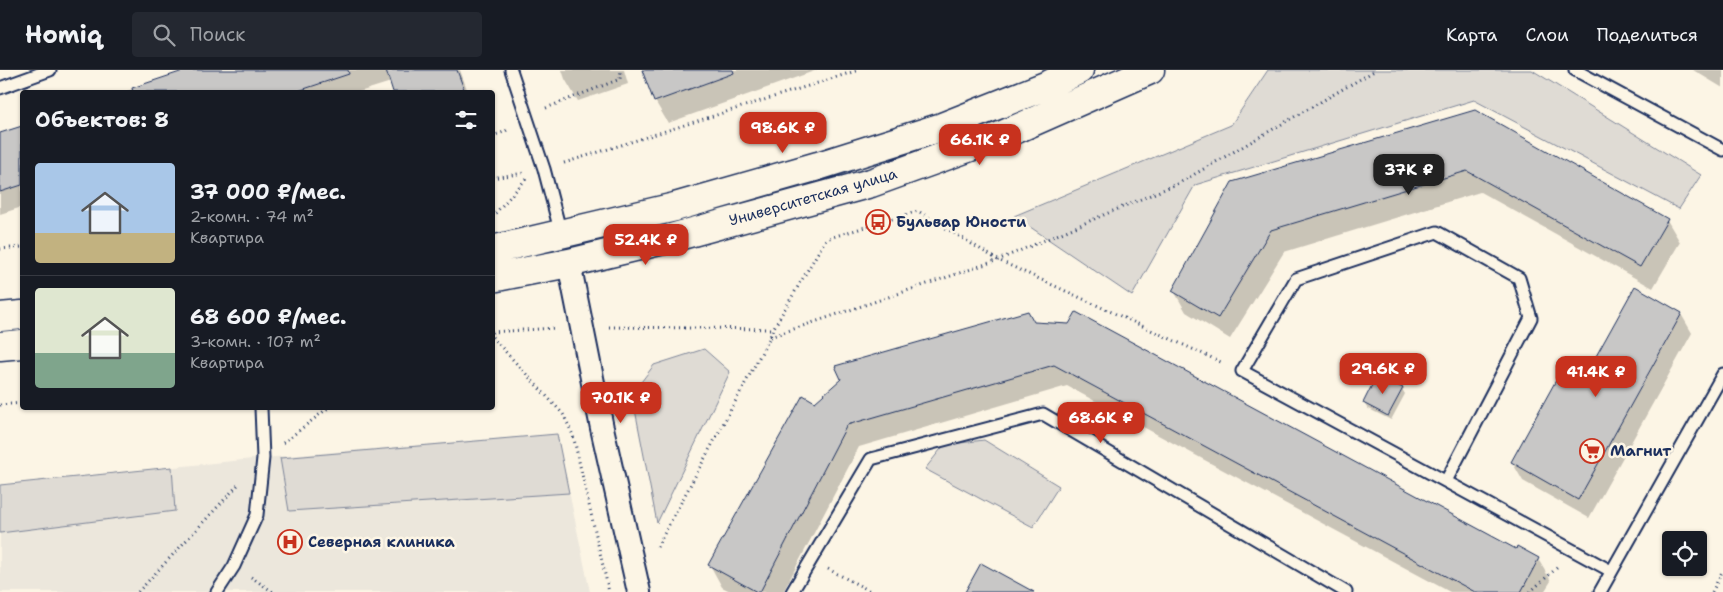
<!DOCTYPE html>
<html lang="ru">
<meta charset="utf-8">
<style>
body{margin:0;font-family:"Shantell Sans",sans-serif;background:#242831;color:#f1f3f6;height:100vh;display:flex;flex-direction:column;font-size:19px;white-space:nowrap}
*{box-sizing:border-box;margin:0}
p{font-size:16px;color:#9ea1a6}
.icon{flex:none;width:28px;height:28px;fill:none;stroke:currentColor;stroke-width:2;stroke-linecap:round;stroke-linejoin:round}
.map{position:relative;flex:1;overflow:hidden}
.panel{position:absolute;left:20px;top:20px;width:475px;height:320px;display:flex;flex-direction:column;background:#171b24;border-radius:5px;box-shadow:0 1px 4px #0004}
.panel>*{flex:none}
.fabs{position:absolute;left:1662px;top:461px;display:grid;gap:10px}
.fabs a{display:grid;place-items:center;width:45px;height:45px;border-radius:5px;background:#171b24;box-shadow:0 1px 4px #0004;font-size:25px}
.price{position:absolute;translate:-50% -42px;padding:0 11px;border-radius:10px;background:#c8321e;color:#fff;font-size:16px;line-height:32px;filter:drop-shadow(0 1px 2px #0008)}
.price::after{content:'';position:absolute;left:50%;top:30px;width:15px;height:11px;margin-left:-8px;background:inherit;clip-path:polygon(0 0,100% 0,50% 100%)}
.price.current{background:#222;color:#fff}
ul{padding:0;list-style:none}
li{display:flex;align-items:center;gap:15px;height:125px;padding:0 15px}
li+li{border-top:1px solid #363941}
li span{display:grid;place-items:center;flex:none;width:140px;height:100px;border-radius:5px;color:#555}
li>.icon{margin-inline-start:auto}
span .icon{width:60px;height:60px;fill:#fffc;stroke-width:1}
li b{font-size:21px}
h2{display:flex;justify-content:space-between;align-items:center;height:60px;padding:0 15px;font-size:21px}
header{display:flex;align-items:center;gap:30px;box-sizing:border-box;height:70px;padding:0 25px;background:#171b24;border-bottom:1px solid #363941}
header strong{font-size:24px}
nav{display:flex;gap:28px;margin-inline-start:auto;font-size:18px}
.search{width:350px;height:45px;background:#242831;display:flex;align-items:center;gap:12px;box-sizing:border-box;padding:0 18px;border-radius:5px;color:#9ea1a6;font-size:19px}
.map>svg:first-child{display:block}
</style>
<header>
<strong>Homiq</strong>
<div class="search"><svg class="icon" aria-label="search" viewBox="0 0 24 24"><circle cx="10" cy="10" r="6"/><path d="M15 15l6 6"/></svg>Поиск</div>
<nav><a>Карта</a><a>Слои</a><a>Поделиться</a></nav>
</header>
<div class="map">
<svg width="1723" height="522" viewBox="0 0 1723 522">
<rect width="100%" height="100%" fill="#fcf5e5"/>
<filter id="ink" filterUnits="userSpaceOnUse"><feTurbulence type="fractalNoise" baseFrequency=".02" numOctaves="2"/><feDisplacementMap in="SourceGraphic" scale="10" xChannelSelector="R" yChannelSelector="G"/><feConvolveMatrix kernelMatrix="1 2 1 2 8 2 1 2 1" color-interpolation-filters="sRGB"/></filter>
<g filter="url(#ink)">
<path fill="#ece7dc" d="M557 364 590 522H0V415L263 388Z"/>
<path fill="#dfdbd4" stroke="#7d8599" d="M1268 0H1532L1701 105 1679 139 1474 30 1195 115 1132 226 1014 146 1231 55Z
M704 279 730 302 657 453 632 324 654 295Z
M557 364 569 423 289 441 280 388Z
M984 370 1059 416 1033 457 925 399 944 375Z
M172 397 175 441 0 463V415Z"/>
<path fill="#0003" d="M190 0H460L468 22H395L391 12 359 22H124Z
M562 0H624L628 14 578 31 565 9Z
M644 0H817L668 53 655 31Z
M1693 0H1723V18Z
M1474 41 1667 150 1680 172 1653 218 1480 122 1284 182 1230 269 1186 242 1174 221 1232 113Z
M22 57V137L0 144V65Z
M1681 244 1692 263 1589 448 1523 411 1512 392 1581 316Z
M1033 253 1538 489 1551 511 1544 522H1450L1067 316 859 377 783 522H732L722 517 710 495 815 333Z
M1402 319 1405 324 1391 350 1367 338 1364 333Z"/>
<path fill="#c8c7c6" stroke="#1b2f5e" d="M186 0H348L349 4 295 22H133L132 18Z
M386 0H457L465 22H393Z
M642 0H733L734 3 654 32Z
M1475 40 1668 149 1640 197 1467 101 1271 160 1218 248 1172 221 1232 112Z
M22 56V115L0 122V63Z
M1635 216 1682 243 1578 430 1511 392 1560 303 1580 315Z
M1028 241 1034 252 1069 254 1076 242 1516 479 1517 476 1539 488 1521 522H1475L1054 295 847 355 760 522H757L708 495 803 325 815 332 841 309 835 296Z
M1377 305 1403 318 1388 346 1363 333Z
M981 493 1034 522H965Z"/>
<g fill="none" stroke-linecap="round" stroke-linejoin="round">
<defs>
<path id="service" d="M511 0 544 99 561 164
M1575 0 1723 80
M0 18 50 0
M1446 411 1531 248 1519 208 1437 162 1296 209 1242 301 1611 501
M217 522 234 496 257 445 263 388 261 338
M792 522 871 389 1043 344 1346 522
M1600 522 1723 304"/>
<path id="minor" d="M569 193 602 358 639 522"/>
<path id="secondary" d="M492 180 675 137 818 96 942 57 1048 15 1079 0
M492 208 569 193 660 171 871 113 998 67 1150 0
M0 247 22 245
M0 276 22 274"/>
</defs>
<use href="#service" stroke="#1b2f5e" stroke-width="15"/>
<use href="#minor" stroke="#1b2f5e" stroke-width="26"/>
<use href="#secondary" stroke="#1b2f5e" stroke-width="31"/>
<path stroke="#1b2f5e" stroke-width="3" stroke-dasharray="1 4" stroke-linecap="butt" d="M546 38 620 9 621 0
M492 66 504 62 510 58
M564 93 859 0
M492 108 524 103
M492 147 526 109
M0 179 22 177
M609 257 773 259
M492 262 555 258
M492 267 563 344 573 365 609 522
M770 267 998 190 1181 112 1376 0
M0 335 22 333
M283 373 328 338
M657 477 770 267 773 259 826 169 918 141 998 190 1223 293
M828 499 872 522
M251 507 273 522
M138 522 238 415
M1530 522 1559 496
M1712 522 1723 500"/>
<use href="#service" stroke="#fcf5e5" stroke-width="11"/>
<use href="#minor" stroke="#fcf5e5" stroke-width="22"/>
<use href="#secondary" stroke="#fcf5e5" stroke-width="28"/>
</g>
</g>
<defs>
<symbol id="bus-ring" viewBox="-11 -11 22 22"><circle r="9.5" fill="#fcf5e5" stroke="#c8321e" stroke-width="1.5"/><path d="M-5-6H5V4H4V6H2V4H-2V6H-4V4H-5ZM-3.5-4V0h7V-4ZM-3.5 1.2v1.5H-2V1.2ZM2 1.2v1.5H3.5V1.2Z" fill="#c8321e"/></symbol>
<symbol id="supermarket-ring" viewBox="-11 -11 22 22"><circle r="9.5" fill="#fcf5e5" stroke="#c8321e" stroke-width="1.5"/><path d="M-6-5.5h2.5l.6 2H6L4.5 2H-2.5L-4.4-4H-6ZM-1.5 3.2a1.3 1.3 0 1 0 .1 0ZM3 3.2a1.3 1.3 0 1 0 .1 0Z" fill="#c8321e"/></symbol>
<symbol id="hospital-ring" viewBox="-11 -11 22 22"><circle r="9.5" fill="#fcf5e5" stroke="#c8321e" stroke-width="1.5"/><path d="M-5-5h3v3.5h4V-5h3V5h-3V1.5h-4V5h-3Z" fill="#c8321e"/></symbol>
</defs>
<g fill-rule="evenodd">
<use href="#bus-ring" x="864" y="138" width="28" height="28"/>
<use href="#supermarket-ring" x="1578" y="367" width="28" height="28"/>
<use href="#hospital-ring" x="276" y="458" width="28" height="28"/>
</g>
<g text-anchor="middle" stroke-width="5" stroke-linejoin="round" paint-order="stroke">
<g font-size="15" fill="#1b2f5e" stroke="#fcf5e5">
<text transform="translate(813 127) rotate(-16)" y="5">Университетская улица</text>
</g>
<g font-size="15" font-weight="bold" fill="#1b2f5e" stroke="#fcf5e5" text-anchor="start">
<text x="896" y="157">Бульвар Юности</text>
<text x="1610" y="386">Магнит</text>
<text x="308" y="477">Северная клиника</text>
</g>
</g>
</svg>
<div class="fabs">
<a><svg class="icon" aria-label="locate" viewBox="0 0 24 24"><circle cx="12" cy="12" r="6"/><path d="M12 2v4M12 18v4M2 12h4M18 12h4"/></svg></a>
</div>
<b class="price" style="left:783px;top:84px">98.6K ₽</b>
<b class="price" style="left:980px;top:96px">66.1K ₽</b>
<b class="price current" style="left:1409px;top:126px">37K ₽</b>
<b class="price" style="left:646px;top:196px">52.4K ₽</b>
<b class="price" style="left:1383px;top:325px">29.6K ₽</b>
<b class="price" style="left:1596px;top:328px">41.4K ₽</b>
<b class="price" style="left:621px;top:354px">70.1K ₽</b>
<b class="price" style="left:1101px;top:374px">68.6K ₽</b>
<section class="panel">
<h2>Объектов: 8<svg class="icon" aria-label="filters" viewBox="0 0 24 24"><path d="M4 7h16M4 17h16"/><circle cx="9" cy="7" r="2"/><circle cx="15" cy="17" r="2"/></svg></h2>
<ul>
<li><span style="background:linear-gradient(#a9c7e8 70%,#c2b280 0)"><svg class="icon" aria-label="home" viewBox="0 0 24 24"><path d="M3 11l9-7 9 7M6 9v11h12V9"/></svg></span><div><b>37 000 ₽/мес.</b><p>2-комн. · 74 m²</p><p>Квартира</p></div></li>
<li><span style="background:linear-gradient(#dfe7d0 65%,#7fa58c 0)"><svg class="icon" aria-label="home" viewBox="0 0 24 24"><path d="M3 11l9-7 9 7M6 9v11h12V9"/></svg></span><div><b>68 600 ₽/мес.</b><p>3-комн. · 107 m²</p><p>Квартира</p></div></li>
</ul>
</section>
</div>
